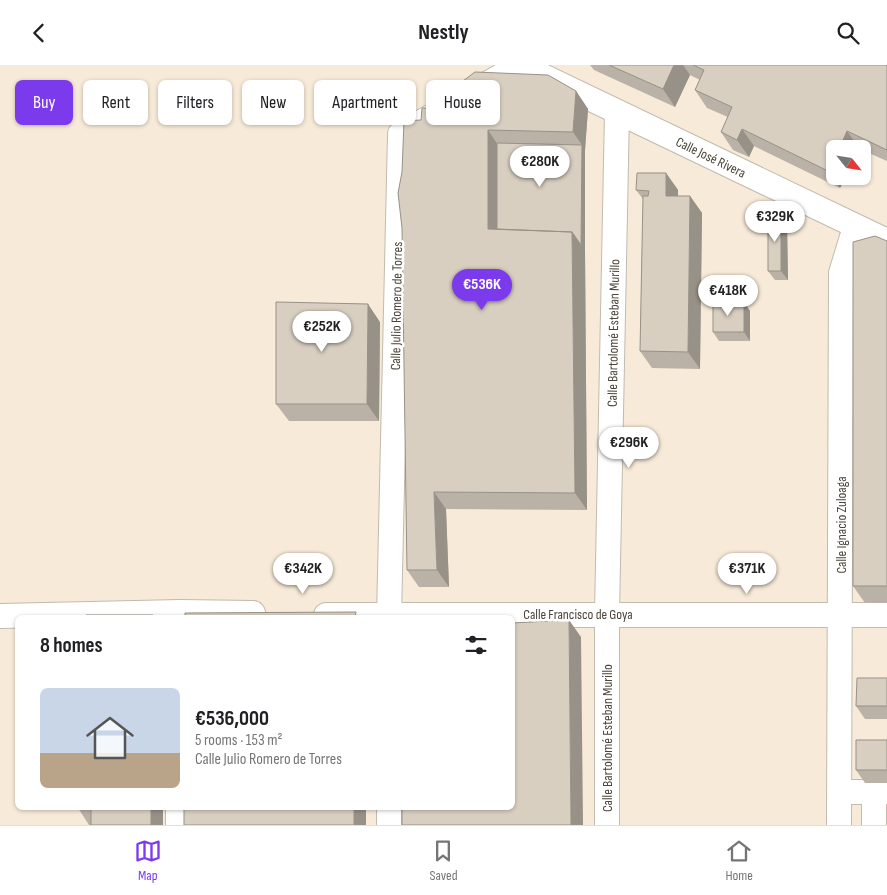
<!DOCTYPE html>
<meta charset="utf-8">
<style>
body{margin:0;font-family:"Sofia Sans Condensed",sans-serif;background:#f2f2f2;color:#202124;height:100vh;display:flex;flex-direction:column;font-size:19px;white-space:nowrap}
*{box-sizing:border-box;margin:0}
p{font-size:16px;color:#757577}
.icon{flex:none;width:28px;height:28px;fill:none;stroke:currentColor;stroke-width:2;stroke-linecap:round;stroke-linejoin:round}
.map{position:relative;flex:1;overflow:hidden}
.sheet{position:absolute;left:15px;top:550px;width:500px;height:195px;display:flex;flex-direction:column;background:#fff;border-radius:8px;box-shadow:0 1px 4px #0004}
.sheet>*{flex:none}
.hud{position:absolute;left:15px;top:15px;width:500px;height:45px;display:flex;gap:10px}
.needle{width:32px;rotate:120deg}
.fabs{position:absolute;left:826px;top:75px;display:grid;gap:10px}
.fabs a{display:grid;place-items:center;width:45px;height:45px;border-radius:8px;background:#fff;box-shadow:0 1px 4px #0004;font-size:25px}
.price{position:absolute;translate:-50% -42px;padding:0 11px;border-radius:18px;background:#fff;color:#222;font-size:16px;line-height:32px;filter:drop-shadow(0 1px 2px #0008)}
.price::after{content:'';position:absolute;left:50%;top:30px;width:15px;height:11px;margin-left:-8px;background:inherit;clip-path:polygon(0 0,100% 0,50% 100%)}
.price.current{background:#7c3aed;color:#fff}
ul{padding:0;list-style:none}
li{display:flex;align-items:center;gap:15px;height:125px;padding:0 25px}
li span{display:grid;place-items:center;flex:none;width:140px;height:100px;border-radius:8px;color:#555}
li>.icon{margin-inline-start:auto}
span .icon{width:60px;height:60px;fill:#fffc;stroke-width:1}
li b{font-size:21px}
h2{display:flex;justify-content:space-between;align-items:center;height:60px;padding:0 25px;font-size:21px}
.tag{padding:0 18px;border-radius:8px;background:#fff;box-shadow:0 1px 4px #0004;font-size:18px;line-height:45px}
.tag.current{background:#7c3aed;color:#fff}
header{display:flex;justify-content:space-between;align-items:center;height:65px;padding:0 25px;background:#fff;font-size:22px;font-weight:700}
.tabs{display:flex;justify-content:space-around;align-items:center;height:70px;border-top:1px solid #e0e0e0;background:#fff;font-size:14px;color:#757577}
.tabs a{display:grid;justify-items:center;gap:2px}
.tabs .current{color:#7c3aed}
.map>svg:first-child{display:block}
</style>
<header><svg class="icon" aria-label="back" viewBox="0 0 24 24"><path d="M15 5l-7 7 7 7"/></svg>Nestly<svg class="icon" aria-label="search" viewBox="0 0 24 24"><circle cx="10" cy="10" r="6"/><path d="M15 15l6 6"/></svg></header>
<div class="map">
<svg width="887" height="760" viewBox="0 0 887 760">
<rect width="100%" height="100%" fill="#f6f3ec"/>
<path fill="#f7ead8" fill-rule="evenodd" d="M0 0H887V760H0ZM835 84H862V111H835ZM18 552H512V742H18Z"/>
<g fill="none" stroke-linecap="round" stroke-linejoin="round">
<defs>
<path id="minor" d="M520 0 887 176
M478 24 520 0
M326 550H887
M0 551 180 547 253 548
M389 552 400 69 430 52
M839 727H887
M874 727V760
M389 742V760
M178 760V742
M607 760V549L617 47
M839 760 841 208 855 162"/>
</defs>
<use href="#minor" stroke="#c2bbae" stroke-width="26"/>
<use href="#minor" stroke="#fff" stroke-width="24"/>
</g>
<path fill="#bab2a6" d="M590 0H887V96L862 85V84L859 83 835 111H846L840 123 754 81 749 92 733 85 721 67 728 52 707 43 695 25 700 15 690 10 675 42 594 5Z
M576 26 588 44 585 85V185L587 445 446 444 449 522H419L407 505 421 55 434 43 448 34Z
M666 108 678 125V131H690L702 148 700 304 652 303 640 286 643 134 636 125Z
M781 149 787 158 788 215H775L768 206Z
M887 176V538H865L853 521Z
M744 237 750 246V276H719L713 267Z
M380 257 379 356H289L276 339Z
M887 613V654H865L856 641Z
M887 675V718H865L856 705Z
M163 742V760H89L78 743Z"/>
<path fill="#979187" d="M674 0H683L690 10 675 42 663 24Z
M576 26 588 44 585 85V185L587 445 575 428 572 167 582 80 573 67Z
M742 64 754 81 749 92 737 75Z
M488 65 500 83V176L488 164Z
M847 66 859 83V84H839Z
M835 91V111H846L840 123 828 106Z
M666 108 678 125V148L666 131Z
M690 131 702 148 700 304 688 287Z
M781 149 787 158 788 215 781 206Z
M744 237 750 246V276L744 267Z
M368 239 380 257 379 356 367 339Z
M434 427 446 444 449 522 437 505Z
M569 555 581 572 583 760H571Z
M151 742H163V760H151Z
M354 742H366V760H354Z"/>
<path fill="#d8cfc1" stroke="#979187" d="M609 0H674L663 24Z
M693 0H887V85L847 66 839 84H835V91L828 106 742 64 737 75 721 67 732 42 695 25 704 5Z
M475 7 548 10 576 26 573 67 488 65V164L572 167 575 428 434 427 437 505H407L402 163 398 128 402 107 404 56 421 55 422 43H434L436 34H448L447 28Z
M497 78 582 80 581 180 572 167 497 164Z
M637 108H666V131H690L688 287 640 286 643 131H648L649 126 636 125Z
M781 149V206H768V150Z
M875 171 887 176V521H853V177Z
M276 237 368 239 367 339H276Z
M713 237H744V267H713Z
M356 547 355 552H185V548Z
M86 550H153V552H86Z
M569 555 571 760H402V742H512V558Z
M857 613H887V641H856Z
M856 675H887V705H856Z
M78 742H151V760H91V743Z
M184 742H354V760H184Z"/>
<g text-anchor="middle" stroke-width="5" stroke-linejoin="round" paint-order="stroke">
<g font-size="14" fill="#4b4439" stroke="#fff">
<text transform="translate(711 92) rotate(26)" y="5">Calle José Rivera</text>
<text transform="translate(396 241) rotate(-89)" y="5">Calle Julio Romero de Torres</text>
<text transform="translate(613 268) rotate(-89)" y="5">Calle Bartolomé Esteban Murillo</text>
<text transform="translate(841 460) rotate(-90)" y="5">Calle Ignacio Zuloaga</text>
<text x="578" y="554">Calle Francisco de Goya</text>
<text transform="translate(607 673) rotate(-90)" y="5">Calle Bartolomé Esteban Murillo</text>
</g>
</g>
</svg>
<div class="fabs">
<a><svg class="needle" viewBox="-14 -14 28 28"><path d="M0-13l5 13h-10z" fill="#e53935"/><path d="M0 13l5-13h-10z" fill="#757577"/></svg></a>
</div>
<b class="price" style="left:540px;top:123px">€280K</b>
<b class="price" style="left:775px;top:178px">€329K</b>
<b class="price current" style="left:482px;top:246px">€536K</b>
<b class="price" style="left:728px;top:252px">€418K</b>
<b class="price" style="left:322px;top:288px">€252K</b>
<b class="price" style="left:629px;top:404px">€296K</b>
<b class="price" style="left:303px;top:530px">€342K</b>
<b class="price" style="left:747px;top:530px">€371K</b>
<div class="hud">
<a class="tag current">Buy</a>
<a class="tag">Rent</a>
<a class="tag">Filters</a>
<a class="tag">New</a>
<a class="tag">Apartment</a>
<a class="tag">House</a>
</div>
<section class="sheet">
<h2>8 homes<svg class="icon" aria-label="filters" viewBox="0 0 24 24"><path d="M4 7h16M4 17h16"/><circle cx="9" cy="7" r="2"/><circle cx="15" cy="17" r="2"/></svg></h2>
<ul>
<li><span style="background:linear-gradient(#c9d6e8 65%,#b9a48a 0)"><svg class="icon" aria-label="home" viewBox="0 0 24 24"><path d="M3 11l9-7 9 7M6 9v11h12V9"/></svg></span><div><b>€536,000</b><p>5 rooms · 153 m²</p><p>Calle Julio Romero de Torres</p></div></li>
</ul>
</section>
</div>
<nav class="tabs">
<a class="current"><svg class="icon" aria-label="map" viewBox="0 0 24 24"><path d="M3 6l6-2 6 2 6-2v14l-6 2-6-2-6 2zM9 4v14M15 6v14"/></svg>Map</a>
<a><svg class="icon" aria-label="saved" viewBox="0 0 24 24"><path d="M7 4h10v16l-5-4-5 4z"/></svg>Saved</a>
<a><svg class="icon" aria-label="home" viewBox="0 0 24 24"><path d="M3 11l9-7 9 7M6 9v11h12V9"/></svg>Home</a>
</nav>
